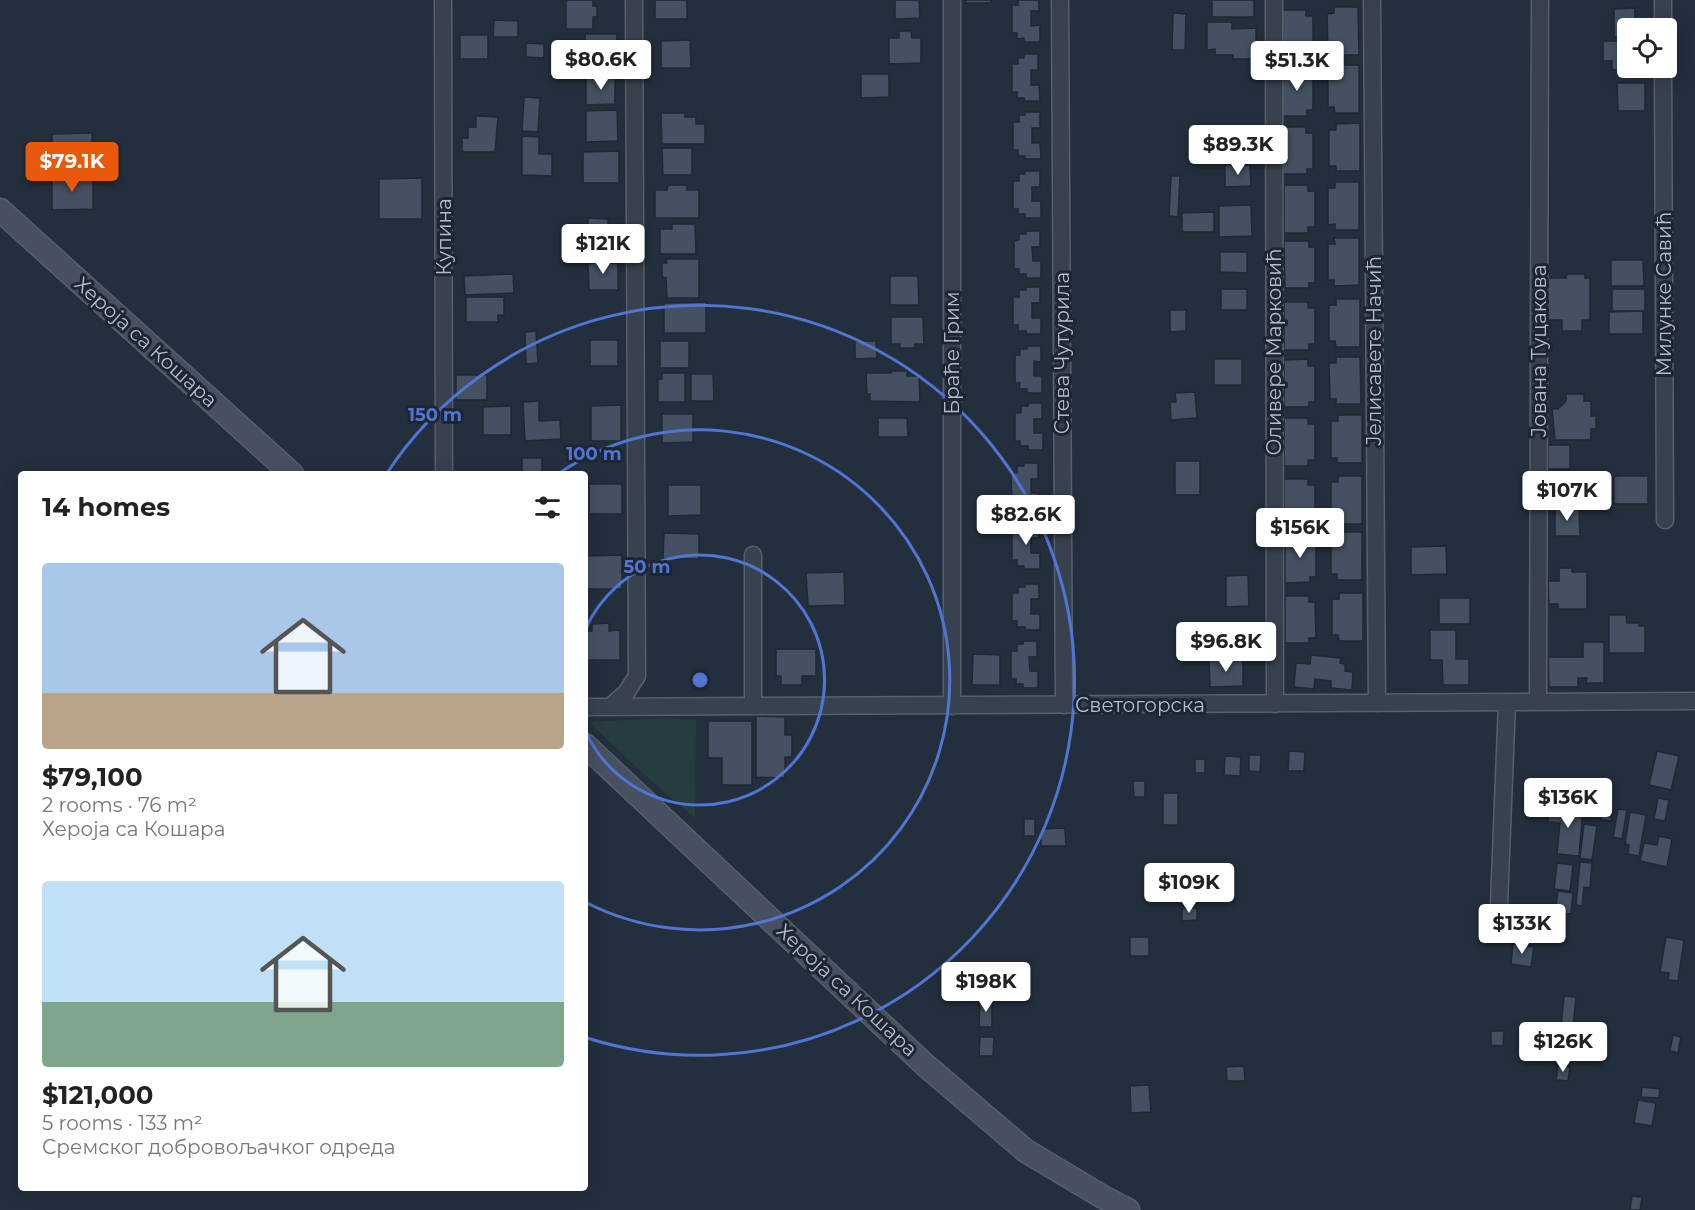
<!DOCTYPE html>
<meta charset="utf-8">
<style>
body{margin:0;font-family:Montserrat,sans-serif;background:#f6f6f6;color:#222;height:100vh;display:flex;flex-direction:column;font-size:22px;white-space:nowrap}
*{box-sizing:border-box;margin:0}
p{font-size:20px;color:#767676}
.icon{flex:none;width:33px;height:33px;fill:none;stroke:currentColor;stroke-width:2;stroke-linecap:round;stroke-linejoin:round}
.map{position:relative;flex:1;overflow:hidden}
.panel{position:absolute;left:18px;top:471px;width:570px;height:720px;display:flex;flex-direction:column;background:#fff;border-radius:6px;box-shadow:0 3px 15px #0003}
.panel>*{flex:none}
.buttons{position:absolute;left:1617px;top:18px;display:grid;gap:12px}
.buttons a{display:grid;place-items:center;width:60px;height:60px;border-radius:6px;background:#fff;box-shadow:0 3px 15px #0003;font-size:30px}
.price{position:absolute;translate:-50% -51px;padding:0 14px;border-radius:6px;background:#fff;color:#222;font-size:20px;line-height:39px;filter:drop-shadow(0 2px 3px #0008)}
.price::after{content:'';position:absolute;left:50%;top:36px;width:18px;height:14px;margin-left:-9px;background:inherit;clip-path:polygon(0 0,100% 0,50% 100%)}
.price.current{background:#ea580c;color:#fff}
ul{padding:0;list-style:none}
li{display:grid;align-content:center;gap:12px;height:318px;padding:0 24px}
li span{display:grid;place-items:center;height:186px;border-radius:6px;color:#555}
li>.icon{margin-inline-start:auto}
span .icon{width:108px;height:108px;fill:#fffc;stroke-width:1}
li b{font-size:26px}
h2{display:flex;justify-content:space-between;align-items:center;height:72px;padding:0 24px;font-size:26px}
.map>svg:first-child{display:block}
</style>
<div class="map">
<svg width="1695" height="1210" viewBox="0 0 1695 1210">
<rect width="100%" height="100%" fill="#242f3e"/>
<path fill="#263c3f" d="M661 718 696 720 695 818 650 780 589 722Z"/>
<path fill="#455162" stroke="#1f2835" stroke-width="1.5" d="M566 0H593V6H597V17H593V29H566Z
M655 0H687V19H655Z
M895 0H919L920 18 895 19Z
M966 0H991V3H966Z
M1018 0H1039V11H1031V26L1040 25V42H1024V38L1017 39V33H1012V5H1018Z
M1212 0H1254V17H1212Z
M1334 7H1358L1359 55H1334V50H1328L1327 14 1334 13Z
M1635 8V28H1628V37H1614V9Z
M1282 10H1306V16H1313V52H1307V58H1283Z
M1173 13 1186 14 1185 50H1172Z
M494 20 518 21V37H493Z
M1207 22H1232V29L1256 28V59H1233V55H1215V49L1207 50Z
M899 31H911L912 38H921V63L889 64V38H899Z
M585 34H617V62L586 63Z
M460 35H488V59H460Z
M690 40 691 68H661V41Z
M1603 41H1628V68H1642V70H1612V61H1603Z
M526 43 544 44V58L526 57Z
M1024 54H1038V70H1031V85H1039L1040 101H1024V98H1017V92H1012V64H1018V58H1024Z
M1335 65H1359V113H1335L1334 107H1328V71H1335Z
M1282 68H1306V74H1313V110H1307V116H1282Z
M861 74H889V97L861 98Z
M615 76V104L586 105V77Z
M1617 83H1645V111H1618Z
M524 97 540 98 538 132 522 131Z
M617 110 618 141 586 142V111Z
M1025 112H1040V128H1032V143H1040L1041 159H1025V156H1018V150H1013V122H1019V115H1025Z
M661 113H685V117H696V124H705V144H662Z
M476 116 498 117 495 152H462V138H468V127H476Z
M1360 123V171H1336V166H1329V130H1336V124Z
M1282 127H1306V133H1313V169H1307V174H1282Z
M92 133 93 166 52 167V134Z
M522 136 539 137V154H552V176L522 175Z
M662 148H692V175H663Z
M619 151V183H583V152Z
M1225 165H1250L1251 186 1225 187Z
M1025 171H1040V187H1032V201H1041V218H1025V214H1018V209H1013V181H1019V174H1025Z
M52 176H93V209L52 210Z
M1171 176H1180L1178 217 1169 216Z
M422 178V219H379V179Z
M1335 182H1359V230H1335V224L1328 225V188H1335Z
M668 185H687V190H699V218H655V190H667Z
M1284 185H1308V191H1315V227H1308V233H1284Z
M1251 205 1252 236 1219 237V206Z
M1214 212V232H1182V213Z
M588 218 608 219V228H621V251L588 250Z
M672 224H695L696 254H660V229H672Z
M1026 231H1040V247H1032L1033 261H1041V278H1026V274H1019V269H1014V241L1019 240V234H1026Z
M1334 238H1359V285L1334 286V280H1328V244H1335Z
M1284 241H1309V247H1315V283H1309V288H1285Z
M1220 252H1247V273L1220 272Z
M593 258H609V263H618V290H589L588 264 593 263Z
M666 259H699V298H667L666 278 662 277V263H667Z
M1611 260H1643L1644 286H1611Z
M513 274 514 293 465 295 464 276Z
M1567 274H1585V278H1590V320H1582V331H1562V320H1548V278H1566Z
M890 276H918L919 305H890Z
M1026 287H1040V303H1032V318H1041V334H1026V331H1018V325H1013V297H1019V290H1026Z
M1221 289H1247V310H1221Z
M1612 289H1645V311H1612Z
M466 297H504V315H498V322H466Z
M1336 299H1360V347H1336L1335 341H1329V305H1336Z
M706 302V333H664V303Z
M1284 302H1308V308H1315V344H1309V350H1284Z
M1170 310H1186V331L1170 332Z
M1643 311V334H1609V312Z
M891 317H923L924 344H915V348H900V344H891Z
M536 331 538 363 526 364 525 332Z
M590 340H618V366H590Z
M660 341H689V368H660Z
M855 341H876L877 358 855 359Z
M1027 346H1041V362L1034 361V376H1042V393H1027V389H1019L1020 383H1015V355H1020V349H1027Z
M1336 357H1360L1361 404H1336V399H1330L1329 363H1336Z
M1214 359H1242V385H1214Z
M1308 359V366H1315V402H1309V407H1284V360Z
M891 371H907V376H919L920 402 870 401V394H867L866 373H891Z
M662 373H685V402H658V379H662Z
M691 374H713L714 401H691Z
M456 375H487V400H456Z
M1195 392 1197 418 1171 420 1170 402H1176L1175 393Z
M1566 394H1584V401H1591V416H1596V429H1591V440H1555L1552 409H1558L1566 401Z
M539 401V421L560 420 561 439 525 441 523 402Z
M1028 403H1042V419H1034V433H1043V450H1028V446H1020V441H1015V413H1021V406H1028Z
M621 405V441H591V406Z
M511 406V435H483V407Z
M662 414H693V442L662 443Z
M1338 415H1362V463H1337V458H1331V421H1338Z
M878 418H907L908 437H878Z
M1284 418H1308V424H1315V460H1308V466H1284Z
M1548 445H1570V469H1548Z
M522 458H542V474H522Z
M1175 461H1200V495H1175Z
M1024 463H1038V479H1031V493H1039V510H1024V506H1016L1017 501H1012L1011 473H1017V466H1024Z
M1338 476H1362V524H1338V519H1331V482H1338Z
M1614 476H1648V504H1614Z
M1284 479H1308V485H1315V521H1309V527H1284Z
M589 484H622V514H589Z
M668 485H701V515L668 516Z
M1555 507H1579L1580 536H1555Z
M1025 522 1039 523V538H1031V553H1040V569H1024V566H1017V560H1012V532H1018V526H1025Z
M1337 532H1362V580H1337V574H1331V538H1338Z
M664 533 699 534V559H663Z
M1285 535H1309V541H1316V577H1310V582L1285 583Z
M1446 546 1447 574 1411 575V547Z
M622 555V589H587V556Z
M1559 568H1572V572H1587V609H1558V604H1549L1548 581H1559Z
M844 572 845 605 808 606 806 573Z
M1248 575 1249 606 1226 607V576Z
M1025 584H1039V599H1031V614H1040V630H1025V627H1017V621H1012V593H1018V587H1025Z
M1339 593H1363V641H1339L1338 635H1332V599H1339Z
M1285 596H1309V602H1315L1316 638H1309V643H1285Z
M1439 598H1470V624H1439Z
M1609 615H1626L1627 623H1639V626H1645V653H1609Z
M609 623V631L620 630V660H585V631H592V624Z
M1232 626 1233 650 1202 651 1201 628Z
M1430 630H1456V659H1469V685H1443L1442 660H1430Z
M1023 641H1037V657H1029L1030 671H1038V688H1023V684H1016V679H1011V651H1017V644H1023Z
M1583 642H1604V683H1586L1587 678H1578V687H1549L1548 657H1583Z
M776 649H816V676H802V685H781V676H776Z
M973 654 1000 655V685H972Z
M1311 655 1341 658 1340 663 1345 664V671L1353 672 1352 690 1331 688V681L1315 679 1314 689 1294 687 1296 663 1310 664Z
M1243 659V686L1210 687 1209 660Z
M756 716 785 717V735H792V757H785V778L756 777Z
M708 721H752V785H722V758H708Z
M1289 751 1305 752 1304 771H1288Z
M1657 751 1679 756 1671 790 1649 785Z
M1249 755H1261L1260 772 1249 771Z
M1225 756 1241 757 1240 776 1224 775Z
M1195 759H1205V773H1195Z
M1133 781H1145V797H1134Z
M1604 791H1613L1611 821 1601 820Z
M1163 793H1178V825H1163Z
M1658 798 1669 800 1665 821 1654 819Z
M1549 806 1583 808 1579 856 1557 854 1560 823 1548 822Z
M1618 809 1627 810 1622 839 1613 837Z
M1630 812 1646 815 1639 856 1628 854 1629 845 1625 844Z
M1024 819H1035V836H1024Z
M1584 824 1597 826 1592 860 1580 858Z
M1065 828 1066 846H1041V829Z
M1659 836 1672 839 1667 867 1640 861 1644 843 1657 845Z
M1580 862 1592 863 1590 888 1584 887 1582 906 1576 905Z
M1557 863 1573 865 1570 891 1554 889Z
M1558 891 1573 893 1571 914 1555 912Z
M1513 906 1534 908 1531 933 1510 931Z
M1182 908H1197V920L1182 921Z
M1130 937H1149V956H1130Z
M1666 937 1684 940 1678 981 1668 980 1669 973 1660 972Z
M1513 944 1534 947 1531 967 1511 964Z
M1564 996 1576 997 1573 1028 1561 1027Z
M980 998H992V1027H979Z
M1491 1031H1504L1503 1046 1491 1045Z
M1673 1035 1681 1037 1678 1053 1670 1051Z
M980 1037H994L993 1056H979Z
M1244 1066 1245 1081H1227L1226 1067Z
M1558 1066 1570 1067 1568 1081 1556 1080Z
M1149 1085 1151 1112 1131 1113 1130 1086Z
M1642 1087 1660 1089 1659 1098 1641 1097Z
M1638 1100 1656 1103 1652 1126 1634 1123Z
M1632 1196 1642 1197 1640 1210H1630Z"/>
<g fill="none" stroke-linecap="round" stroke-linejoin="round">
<defs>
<path id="street" d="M443 0 444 474
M1060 0 1064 705
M1274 0 1275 704
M1372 0 1377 703
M1663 0V28
M1663 68 1665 520
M753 555V706
M1538 702 1540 0
M952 706V0
M585 707 1695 701
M610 707 626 693 637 676 634 0
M1498 929 1507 702"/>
<path id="secondary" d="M0 210 292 474
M585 745 924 1064 1026 1151 1103 1197 1128 1210"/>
</defs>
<use href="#street" stroke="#565f6c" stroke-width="19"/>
<use href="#secondary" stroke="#565f6c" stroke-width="25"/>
<use href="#street" stroke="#38414e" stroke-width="16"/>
<use href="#secondary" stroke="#465061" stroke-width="22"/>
</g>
<g fill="none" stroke="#5274d3" stroke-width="3">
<path d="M585 630A125 125 0 1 1 585 730"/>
<path d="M558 474A250 250 0 1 1 587 903"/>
<path d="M387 473A375 375 0 1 1 587 1038"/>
</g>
<g text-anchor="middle" stroke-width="6" stroke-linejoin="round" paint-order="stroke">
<g font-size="20" fill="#b4bcc9" stroke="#1d2633">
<text transform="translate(444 237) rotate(-90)" y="7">Купина</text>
<text transform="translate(1664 294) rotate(-90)" y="7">Милунке Савић</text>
<text transform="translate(146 342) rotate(42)" y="7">Хероја са Кошара</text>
<text transform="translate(1374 351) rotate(-90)" y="7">Јелисавете Начић</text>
<text transform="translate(1539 351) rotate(-90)" y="7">Јована Туцакова</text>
<text transform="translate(1274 352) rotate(-90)" y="7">Оливере Марковић</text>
<text transform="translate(952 353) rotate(-90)" y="7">Браће Грим</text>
<text transform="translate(1062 353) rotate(-90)" y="7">Стева Чутурила</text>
<text x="1140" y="712">Светогорска</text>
<text transform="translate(847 990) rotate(43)" y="7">Хероја са Кошара</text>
</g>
</g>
<circle cx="700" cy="680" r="9" fill="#5274d3" stroke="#1d2633" stroke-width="3"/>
<g font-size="18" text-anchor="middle" font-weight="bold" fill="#5274d3" stroke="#1d2633" stroke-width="6" stroke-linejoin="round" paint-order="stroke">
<text x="435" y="421">150 m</text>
<text x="594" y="460">100 m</text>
<text x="647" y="573">50 m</text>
</g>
</svg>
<div class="buttons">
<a><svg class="icon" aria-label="locate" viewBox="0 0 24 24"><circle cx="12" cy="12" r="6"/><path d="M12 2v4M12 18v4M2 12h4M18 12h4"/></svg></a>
</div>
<b class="price" style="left:601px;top:91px">$80.6K</b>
<b class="price" style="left:1297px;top:92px">$51.3K</b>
<b class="price" style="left:1238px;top:176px">$89.3K</b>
<b class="price current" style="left:72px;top:193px">$79.1K</b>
<b class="price" style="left:603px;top:275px">$121K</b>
<b class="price" style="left:1567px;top:522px">$107K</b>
<b class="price" style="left:1026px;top:546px">$82.6K</b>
<b class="price" style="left:1300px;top:559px">$156K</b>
<b class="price" style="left:1226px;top:673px">$96.8K</b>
<b class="price" style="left:1568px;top:829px">$136K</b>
<b class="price" style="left:1189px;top:914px">$109K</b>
<b class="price" style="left:1522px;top:955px">$133K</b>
<b class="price" style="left:986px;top:1013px">$198K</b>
<b class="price" style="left:1563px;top:1073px">$126K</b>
<section class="panel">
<h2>14 homes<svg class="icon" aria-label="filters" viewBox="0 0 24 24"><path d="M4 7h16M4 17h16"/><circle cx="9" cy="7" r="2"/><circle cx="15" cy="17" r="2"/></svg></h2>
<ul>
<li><span style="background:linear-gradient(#a9c7e8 70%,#b9a48a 0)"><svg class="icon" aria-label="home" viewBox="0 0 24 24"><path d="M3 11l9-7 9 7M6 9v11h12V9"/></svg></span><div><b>$79,100</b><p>2 rooms · 76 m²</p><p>Хероја са Кошара</p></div></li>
<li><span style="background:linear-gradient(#bfe0f5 65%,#7fa58c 0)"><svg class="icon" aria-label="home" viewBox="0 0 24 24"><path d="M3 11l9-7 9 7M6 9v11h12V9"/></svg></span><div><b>$121,000</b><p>5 rooms · 133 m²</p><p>Сремског добровољачког одреда</p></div></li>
</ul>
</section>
</div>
